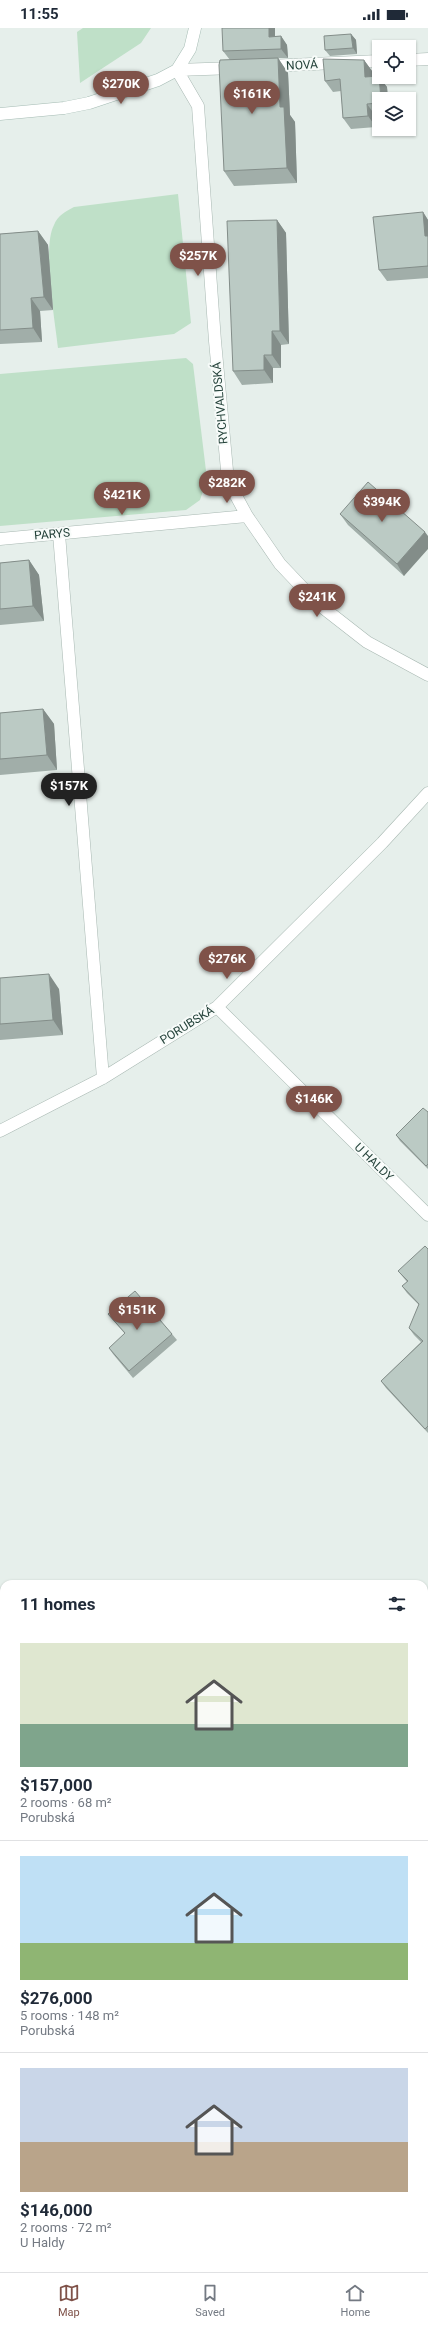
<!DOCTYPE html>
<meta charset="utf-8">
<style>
body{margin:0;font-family:Roboto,sans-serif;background:#f6f6f7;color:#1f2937;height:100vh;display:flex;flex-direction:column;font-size:15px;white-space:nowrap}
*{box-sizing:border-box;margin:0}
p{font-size:13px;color:#747a83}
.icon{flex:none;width:22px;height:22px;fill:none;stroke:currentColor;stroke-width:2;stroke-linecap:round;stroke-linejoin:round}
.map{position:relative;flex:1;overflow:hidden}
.details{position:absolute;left:0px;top:1552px;width:428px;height:692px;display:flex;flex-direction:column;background:#fff;border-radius:12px 12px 0 0;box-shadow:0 1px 3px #0004}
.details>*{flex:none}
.buttons{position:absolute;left:372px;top:12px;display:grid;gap:8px}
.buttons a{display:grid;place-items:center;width:44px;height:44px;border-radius:0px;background:#fff;box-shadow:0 1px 3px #0004;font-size:20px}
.price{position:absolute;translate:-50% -34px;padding:0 9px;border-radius:14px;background:#7f5249;color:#fff;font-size:13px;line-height:26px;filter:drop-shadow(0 1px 2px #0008)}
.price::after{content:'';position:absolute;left:50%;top:24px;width:12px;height:9px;margin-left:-6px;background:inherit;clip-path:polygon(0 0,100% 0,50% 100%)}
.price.on{background:#222;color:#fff}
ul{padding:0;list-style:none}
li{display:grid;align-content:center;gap:8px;height:212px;padding:0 20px}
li+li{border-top:1px solid #e0e1e3}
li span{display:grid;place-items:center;height:124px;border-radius:0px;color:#555}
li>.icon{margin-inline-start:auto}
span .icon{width:72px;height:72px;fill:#fffc;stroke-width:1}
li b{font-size:17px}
h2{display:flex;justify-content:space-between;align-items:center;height:48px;padding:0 20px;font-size:17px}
.status{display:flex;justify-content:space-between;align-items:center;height:28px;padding:0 20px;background:#fff;direction:ltr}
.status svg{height:11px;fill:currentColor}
.menu{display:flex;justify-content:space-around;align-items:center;height:56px;border-top:1px solid #e0e1e3;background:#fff;font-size:11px;color:#747a83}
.menu a{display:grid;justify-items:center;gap:2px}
.menu .on{color:#7f5249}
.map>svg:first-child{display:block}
</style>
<div class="status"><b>11:55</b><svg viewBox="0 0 49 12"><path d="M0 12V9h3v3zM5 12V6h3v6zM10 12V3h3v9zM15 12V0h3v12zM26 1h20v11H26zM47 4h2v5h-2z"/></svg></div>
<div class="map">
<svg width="428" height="2244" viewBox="0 0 428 2244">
<rect width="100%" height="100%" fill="#e6efeb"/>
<path fill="#bfe0c8" d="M83 0H151L141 15 80 55 77 4Z
M178 166 191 295 174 306 58 320C55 292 42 219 54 197 58 187 65 184 74 179Z
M186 330 193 336 207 451 200 472 186 482 0 498V346Z"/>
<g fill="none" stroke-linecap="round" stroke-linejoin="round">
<defs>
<path id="street" d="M409 32 428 31
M268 38 379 33
M234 40 177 42 198 78 215 313 228 453 247 488 280 536 317 575 367 614 428 647
M59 506 103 1050
M0 511 247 488
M217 979 428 1187
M0 1103 103 1050 217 979 382 815 428 765
M424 1903 428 1907
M0 2169 4 2166
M0 2202 4 2206
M38 2240 42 2244"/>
<path id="secondary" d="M0 86 64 80 89 75 158 52 177 42 190 21 195 0"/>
</defs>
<use href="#street" stroke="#a8b8b2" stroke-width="13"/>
<use href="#secondary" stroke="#a4bbb3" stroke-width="13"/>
<use href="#street" stroke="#fff" stroke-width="12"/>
<use href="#secondary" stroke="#fff" stroke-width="12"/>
</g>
<path fill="#a1aea9" d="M351 6 356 12 357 26 330 28 325 22Z
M275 8H281L287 17 288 30H278L288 45 290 87 295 94 297 155 234 158 224 143 230 32 223 23Z
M364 32 372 43V49H379L387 59 388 71H379V86L375 87 376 99 351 101 343 90 341 63 333 64 325 53Z
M423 184 428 192V250L387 253 379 242Z
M277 192 286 205 289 316 281 317V340H273V355L242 357 233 343Z
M38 203 48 217 53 282 40 283 42 314 0 316V206Z
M340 486 425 504 404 548 348 497Z
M29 532 39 547 44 593 0 597V535Z
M43 681 54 696 57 742 0 747V685Z
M0 950 59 961 63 1007 0 1012Z
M428 1084V1141L400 1113 396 1107Z
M428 1221V1405L386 1360 381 1353 421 1314 414 1307 409 1300 419 1277 407 1265 402 1258 407 1254 398 1243Z
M108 1286 172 1306 177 1312 133 1350 113 1326 109 1320 125 1306 113 1292Z
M428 1977V2002L424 1997V1981Z
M0 2110 4 2116V2123L0 2127Z"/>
<path fill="#838d89" d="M269 0H275V18L269 9Z
M351 6 356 12 357 26 353 20Z
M281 8 287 17 288 30 281 21Z
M278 30 288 45 290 87 295 94 297 155 287 140 280 79Z
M364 32 372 43 373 61 365 49Z
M379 49 387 59 388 71H381Z
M367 76 375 87 376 99 368 88Z
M423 184 428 192V212L425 208Z
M277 192 286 205 289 316 280 303Z
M38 203 48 217 53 282 44 269Z
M31 270 40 283 42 314 33 300Z
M272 303 281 317V340L272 327Z
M264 327 273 340V355L264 342Z
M425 504 428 508V521L404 548 397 536Z
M29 532 39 547 44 593 33 578Z
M43 681 54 696 57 742 47 727Z
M49 946 59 961 63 1007 53 992Z"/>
<path fill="#bbcac4" stroke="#838d89" d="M222 0H269V9L281 8V21L223 23Z
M351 6 353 20 325 22 324 8Z
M278 30 280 79H284L287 140 224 143 219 37 220 32Z
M323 31 364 32 365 49 379 48 381 71H379V75L367 76 368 88 343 90 340 51 325 53Z
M423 184 425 208H428V238L379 242 373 189Z
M277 192 280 303H272V327H264V342L233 343 227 193Z
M38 203 44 269 31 270 33 300 0 302V206Z
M368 454 425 504 397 536 340 486Z
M29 532 33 578 0 581V535Z
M43 681 47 727 0 731V685Z
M49 946 53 992 0 996V950Z
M423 1080 428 1084V1136L426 1138 396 1107Z
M425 1218 428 1221V1398L425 1401 381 1353 423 1313 409 1300 419 1276 402 1258 408 1253 398 1243Z
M135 1263 172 1306 129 1343 109 1320 125 1305 108 1286Z
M428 1977V2000L424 1995V1981Z
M136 2240H193L197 2244H136L134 2241Z"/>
<g text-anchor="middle" stroke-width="4" stroke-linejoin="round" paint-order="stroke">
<g font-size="12" fill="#24423a" stroke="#f7fbf9">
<text transform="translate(302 37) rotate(-3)" y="4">NOVÁ</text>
<text transform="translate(220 375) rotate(-95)" y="4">RYCHVALDSKÁ</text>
<text transform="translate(52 506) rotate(-5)" y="4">PARYS</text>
<text transform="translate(187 997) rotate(-32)" y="4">PORUBSKÁ</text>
<text transform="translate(374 1134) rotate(44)" y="4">U HALDY</text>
</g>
</g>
</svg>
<div class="buttons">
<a><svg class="icon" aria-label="locate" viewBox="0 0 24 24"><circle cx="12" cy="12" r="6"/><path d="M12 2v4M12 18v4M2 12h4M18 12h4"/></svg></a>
<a><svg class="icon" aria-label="layers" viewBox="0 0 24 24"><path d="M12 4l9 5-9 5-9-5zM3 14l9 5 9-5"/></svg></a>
</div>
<b class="price" style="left:121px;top:77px">$270K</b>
<b class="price" style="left:252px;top:87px">$161K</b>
<b class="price" style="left:198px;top:249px">$257K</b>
<b class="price" style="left:227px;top:476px">$282K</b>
<b class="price" style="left:122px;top:488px">$421K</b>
<b class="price" style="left:382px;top:495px">$394K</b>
<b class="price" style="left:317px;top:590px">$241K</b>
<b class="price on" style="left:69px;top:779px">$157K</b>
<b class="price" style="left:227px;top:952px">$276K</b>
<b class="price" style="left:314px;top:1092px">$146K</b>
<b class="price" style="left:137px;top:1303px">$151K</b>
<section class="details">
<h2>11 homes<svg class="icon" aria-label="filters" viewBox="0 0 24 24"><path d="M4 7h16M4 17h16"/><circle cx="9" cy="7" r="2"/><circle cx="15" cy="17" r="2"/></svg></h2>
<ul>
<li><span style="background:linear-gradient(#dfe7d0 65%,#7fa58c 0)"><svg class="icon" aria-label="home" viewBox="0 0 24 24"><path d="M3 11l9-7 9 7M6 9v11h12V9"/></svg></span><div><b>$157,000</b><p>2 rooms · 68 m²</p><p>Porubská</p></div></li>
<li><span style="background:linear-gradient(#bfe0f5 70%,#8fb573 0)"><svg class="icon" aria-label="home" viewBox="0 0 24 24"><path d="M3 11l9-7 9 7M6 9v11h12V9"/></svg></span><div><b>$276,000</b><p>5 rooms · 148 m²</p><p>Porubská</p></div></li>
<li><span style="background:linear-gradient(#c9d6e8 60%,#b9a48a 0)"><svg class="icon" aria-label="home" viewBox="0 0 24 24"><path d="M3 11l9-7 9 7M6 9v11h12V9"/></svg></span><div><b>$146,000</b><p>2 rooms · 72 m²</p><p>U Haldy</p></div></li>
</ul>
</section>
</div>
<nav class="menu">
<a class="on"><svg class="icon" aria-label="map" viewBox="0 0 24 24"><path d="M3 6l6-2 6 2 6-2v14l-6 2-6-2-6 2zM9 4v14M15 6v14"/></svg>Map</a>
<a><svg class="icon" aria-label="saved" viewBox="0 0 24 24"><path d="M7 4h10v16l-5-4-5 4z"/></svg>Saved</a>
<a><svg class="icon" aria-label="home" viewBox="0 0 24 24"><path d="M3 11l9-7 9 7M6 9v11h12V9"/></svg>Home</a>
</nav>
